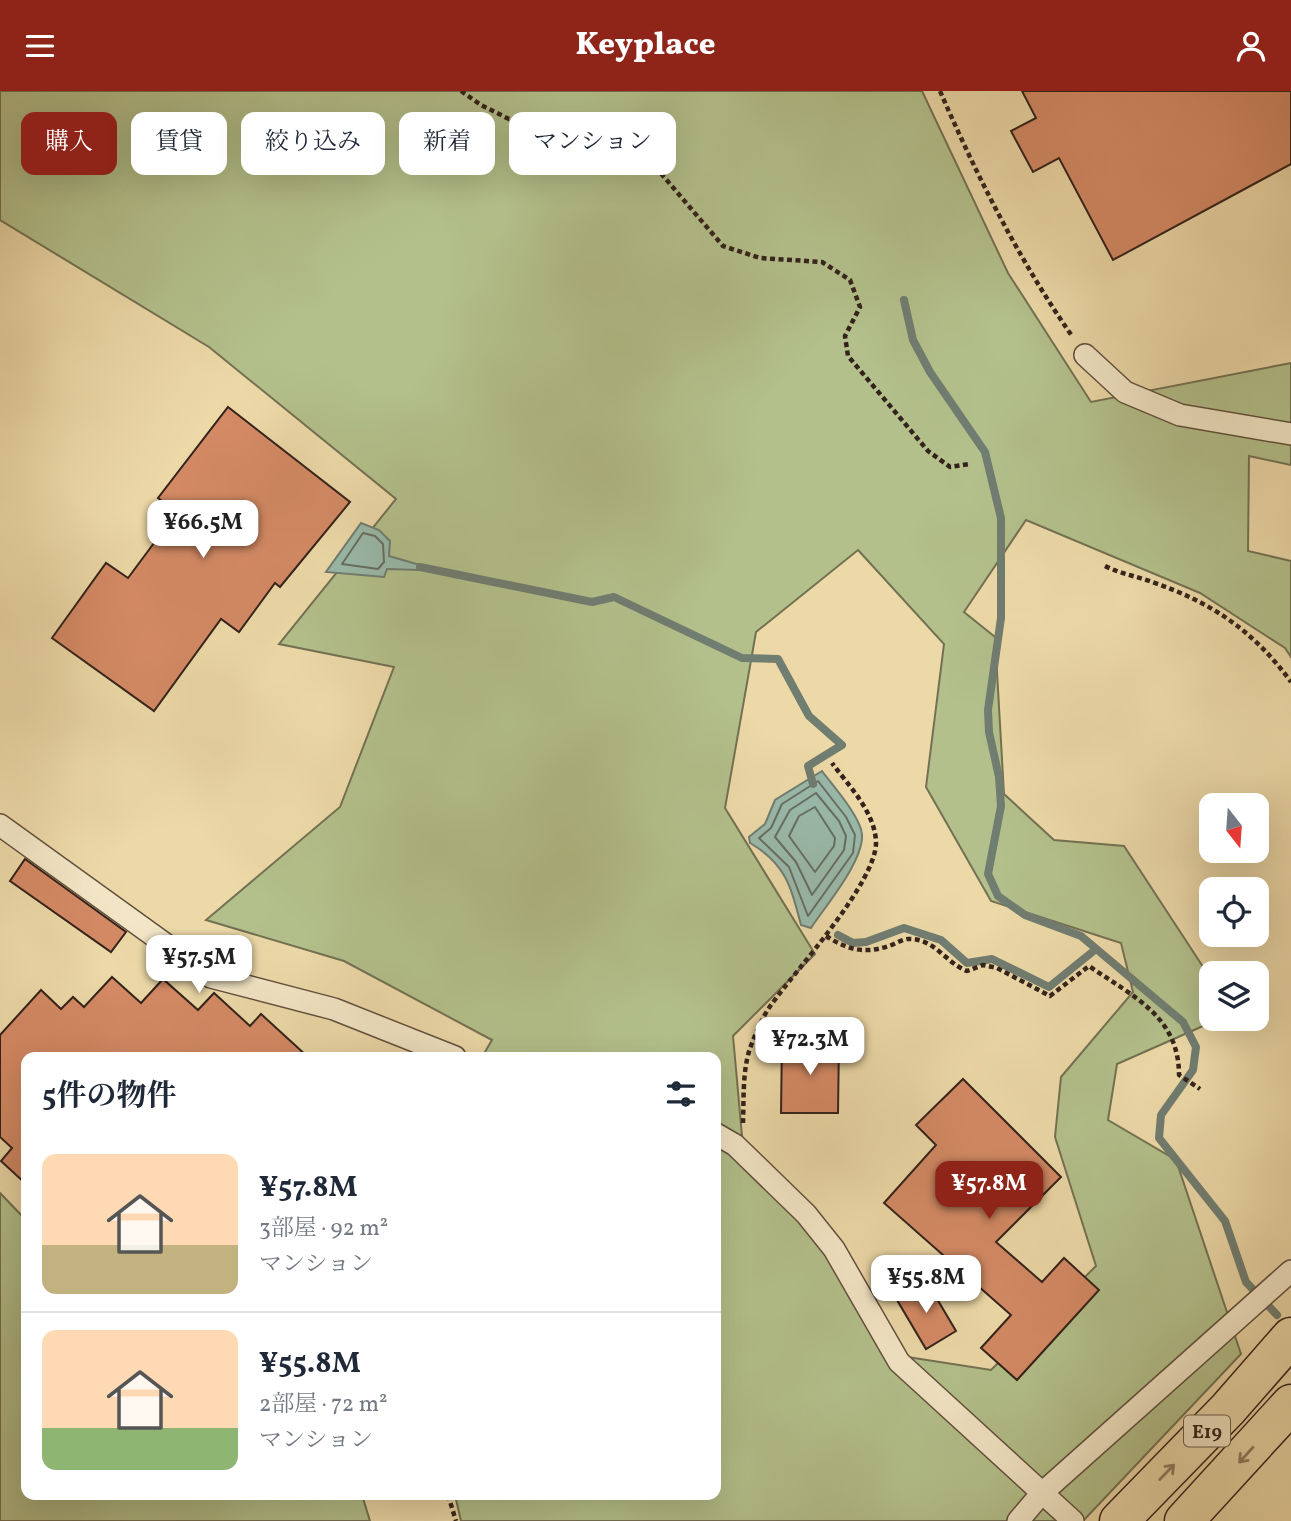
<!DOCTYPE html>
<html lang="ja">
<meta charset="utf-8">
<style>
body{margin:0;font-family:Vollkorn,"Noto Serif JP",serif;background:#f6f6f7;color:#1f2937;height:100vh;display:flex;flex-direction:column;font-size:26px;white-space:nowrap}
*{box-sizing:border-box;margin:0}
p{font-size:23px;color:#747a83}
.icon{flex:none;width:38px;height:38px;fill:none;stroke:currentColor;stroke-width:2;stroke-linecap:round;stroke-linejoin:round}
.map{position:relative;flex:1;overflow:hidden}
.side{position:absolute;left:21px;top:961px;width:700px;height:448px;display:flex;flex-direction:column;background:#fff;border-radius:14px;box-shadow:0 7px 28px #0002}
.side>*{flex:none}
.top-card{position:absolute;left:21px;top:21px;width:700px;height:63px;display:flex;gap:14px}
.needle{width:46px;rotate:163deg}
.fabs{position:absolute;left:1199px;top:702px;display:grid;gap:14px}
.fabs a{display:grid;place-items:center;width:70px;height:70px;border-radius:14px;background:#fff;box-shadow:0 7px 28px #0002;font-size:35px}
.price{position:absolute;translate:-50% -60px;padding:0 16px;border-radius:14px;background:#fff;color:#222;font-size:23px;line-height:46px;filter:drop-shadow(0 2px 4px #0008)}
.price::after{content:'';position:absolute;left:50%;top:42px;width:21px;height:16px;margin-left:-10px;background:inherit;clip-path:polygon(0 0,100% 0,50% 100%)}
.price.active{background:#8f2418;color:#fff}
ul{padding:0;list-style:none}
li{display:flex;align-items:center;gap:21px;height:175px;padding:0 21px}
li+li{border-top:2px solid #e0e1e3}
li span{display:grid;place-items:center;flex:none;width:196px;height:140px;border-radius:14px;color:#555}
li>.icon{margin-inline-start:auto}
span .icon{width:84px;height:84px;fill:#fffc;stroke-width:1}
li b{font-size:30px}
h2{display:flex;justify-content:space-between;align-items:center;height:84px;padding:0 21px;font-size:30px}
.tag{padding:0 24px;border-radius:14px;background:#fff;box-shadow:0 7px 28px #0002;font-size:24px;line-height:63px}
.tag.active{background:#8f2418;color:#fff}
header{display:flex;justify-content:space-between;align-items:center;height:91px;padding:0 21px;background:#8f2418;color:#fff;font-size:32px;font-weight:800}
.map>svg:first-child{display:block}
</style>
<header><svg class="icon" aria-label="menu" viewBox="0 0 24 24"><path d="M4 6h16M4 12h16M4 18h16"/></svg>Keyplace<svg class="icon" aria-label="person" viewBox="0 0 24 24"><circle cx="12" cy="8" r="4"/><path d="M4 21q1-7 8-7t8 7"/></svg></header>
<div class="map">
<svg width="1291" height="1430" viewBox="0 0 1291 1430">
<rect width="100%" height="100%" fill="#edd9a8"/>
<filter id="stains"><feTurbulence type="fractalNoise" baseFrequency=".00286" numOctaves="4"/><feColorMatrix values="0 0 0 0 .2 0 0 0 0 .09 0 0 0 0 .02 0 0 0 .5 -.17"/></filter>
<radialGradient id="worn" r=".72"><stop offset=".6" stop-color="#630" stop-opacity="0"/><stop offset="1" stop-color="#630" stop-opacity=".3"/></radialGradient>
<path fill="#b3c08b" stroke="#737153" stroke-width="2" fill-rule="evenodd" d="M0 0H922L1008 182 1091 311 1291 272V374L1249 365 1248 460 1291 470V566L1285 557 1200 502 1026 429 964 521 995 546 1004 703 1054 749 1124 755 1211 888V928H1219L1117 973 1108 1029 1176 1069 1241 1263 1083 1430H461L455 1404H716V966H482L492 949 344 870 206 829 340 716 394 576 279 553 396 408 209 256 0 129ZM858 459 944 553 926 696 991 810 1121 852 1133 901 1061 986 1055 1046 1096 1175 991 1279 882 1262 825 1162 799 1128 745 1078 733 945 815 863 725 717 756 541Z
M0 1102 26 1129V1404H362L370 1430H0Z"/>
<path fill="#99baaa" stroke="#707d71" stroke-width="2" d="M361 432 379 439 390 450 389 465 420 474 419 479 387 478 384 486 326 481Z
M822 680C833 695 860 725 862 743 864 770 826 814 811 837L801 834C791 796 786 773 750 752L749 746 765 733 775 709Z"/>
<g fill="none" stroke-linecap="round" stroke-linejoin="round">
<path stroke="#666e62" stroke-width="2" d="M363 442 375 445 383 453 384 471 378 478 342 473Z
M818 690 846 726 855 744 853 762 808 825 789 776 759 747 771 737 782 713Z
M816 702 839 730 846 745 844 759 812 804 796 771 775 746 790 719Z
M815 716 835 747 834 755 815 781 789 745 799 725Z"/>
<path stroke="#707d71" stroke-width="8" d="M904 209 913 249 930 281 985 361 1001 427V527L988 619 989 641 999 686 1001 715 988 783 998 805 1025 824 1081 845 1183 931 1196 956 1193 979 1161 1024 1159 1047 1225 1130 1246 1191 1277 1224
M420 476 592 511 614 506 742 567 778 568 809 625 842 654 808 675 813 693
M838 844 853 852 866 851 904 837 941 849 967 872 992 868 1049 896 1096 858"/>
</g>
<path fill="#d48a65" stroke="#33221b" stroke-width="2" d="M1022 0H1291V73L1113 169 1059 67 1033 81 1011 40 1036 27Z
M228 316 350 411 280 496 275 492 239 541 221 528 154 620 52 547 106 472 128 487 177 421 158 407Z
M25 768 126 841 111 861 10 790Z
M112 886 141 912 163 888 198 919 214 902 250 935 261 923 308 966H26V1093L1 1070 12 1057 0 1046V944L41 899 61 918 73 906 84 916Z
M782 949H839L838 1022H781Z
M963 988 1061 1086 996 1151 1042 1191 1064 1167 1099 1199 1017 1289 981 1257 1011 1224 884 1112 936 1054 916 1034Z
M927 1191 956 1240 926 1258 897 1209Z"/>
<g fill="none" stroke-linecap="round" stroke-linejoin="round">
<defs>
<path id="minor" d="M1085 264 1125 301 1180 324 1291 343
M0 734 211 886 334 918 455 966
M716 1043 735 1054 806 1123 834 1158 899 1271 1073 1430
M1018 1430 1041 1403 1291 1180"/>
<path id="motorway" d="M1119 1430 1228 1318 1291 1246
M1184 1430 1291 1313"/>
</defs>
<use href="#minor" stroke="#62503e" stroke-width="24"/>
<use href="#motorway" stroke="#33221b" stroke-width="41"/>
<path stroke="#33221b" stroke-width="4.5" stroke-dasharray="5 3.5" stroke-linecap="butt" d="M461 0 481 14 509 28 581 27 623 38 723 155 760 167 822 171 850 189 860 216 845 245 848 265 928 360 950 376 969 373
M940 0C977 85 1019 169 1072 245
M1105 475C1121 483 1136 485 1152 491 1211 511 1254 540 1291 591
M826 845C848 859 864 863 889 855 895 853 904 847 910 848 935 848 946 872 967 880L983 874 997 877 1050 905 1089 875C1132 905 1179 925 1179 984L1200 998
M743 1032C744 1006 742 976 752 952 757 940 763 925 771 914 795 880 878 790 876 750 874 720 849 695 832 672
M448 1404 456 1430"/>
<use href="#minor" stroke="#f3e6c6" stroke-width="21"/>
<use href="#motorway" stroke="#edd9a8" stroke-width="38"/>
</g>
<defs><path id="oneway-shaft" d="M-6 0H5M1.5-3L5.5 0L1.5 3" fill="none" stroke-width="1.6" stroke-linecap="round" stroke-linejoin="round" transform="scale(1.75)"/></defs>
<g stroke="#907e62">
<use href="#oneway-shaft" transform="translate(1246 1364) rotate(132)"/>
<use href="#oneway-shaft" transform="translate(1167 1381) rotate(-46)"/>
</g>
<g text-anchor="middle" stroke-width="6" stroke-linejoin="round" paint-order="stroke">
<rect fill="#f3e6c6" stroke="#6d5d4e" stroke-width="2" x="1184" y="1324.5" width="46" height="31" rx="5"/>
<g font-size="19" font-weight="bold" fill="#33221b">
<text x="1207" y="1347">E19</text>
</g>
</g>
<rect width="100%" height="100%" filter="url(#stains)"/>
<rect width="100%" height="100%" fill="url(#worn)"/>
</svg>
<div class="fabs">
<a><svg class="needle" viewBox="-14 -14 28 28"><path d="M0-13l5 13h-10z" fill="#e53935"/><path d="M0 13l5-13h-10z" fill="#747a83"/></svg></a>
<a><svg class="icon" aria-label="locate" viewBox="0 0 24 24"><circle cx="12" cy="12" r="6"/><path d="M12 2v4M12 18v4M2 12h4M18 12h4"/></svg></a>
<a><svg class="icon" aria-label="layers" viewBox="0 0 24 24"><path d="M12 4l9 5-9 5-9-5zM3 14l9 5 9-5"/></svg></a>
</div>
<b class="price" style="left:203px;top:469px">¥66.5M</b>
<b class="price" style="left:199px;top:904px">¥57.5M</b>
<b class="price" style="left:810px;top:986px">¥72.3M</b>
<b class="price active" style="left:989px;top:1130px">¥57.8M</b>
<b class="price" style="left:926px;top:1224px">¥55.8M</b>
<div class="top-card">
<a class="tag active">購入</a>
<a class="tag">賃貸</a>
<a class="tag">絞り込み</a>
<a class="tag">新着</a>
<a class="tag">マンション</a>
</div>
<section class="side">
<h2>5件の物件<svg class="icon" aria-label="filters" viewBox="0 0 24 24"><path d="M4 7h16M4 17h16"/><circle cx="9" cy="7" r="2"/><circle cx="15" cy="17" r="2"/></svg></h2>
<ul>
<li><span style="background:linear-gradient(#ffd9b3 65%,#c2b280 0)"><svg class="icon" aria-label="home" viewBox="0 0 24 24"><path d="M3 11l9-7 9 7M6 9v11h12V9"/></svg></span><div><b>¥57.8M</b><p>3部屋 · 92 m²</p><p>マンション</p></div></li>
<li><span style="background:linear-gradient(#ffd9b3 70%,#8fb573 0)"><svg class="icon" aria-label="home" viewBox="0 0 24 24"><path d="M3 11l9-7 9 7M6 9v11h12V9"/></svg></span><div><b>¥55.8M</b><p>2部屋 · 72 m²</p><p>マンション</p></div></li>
</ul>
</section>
</div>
